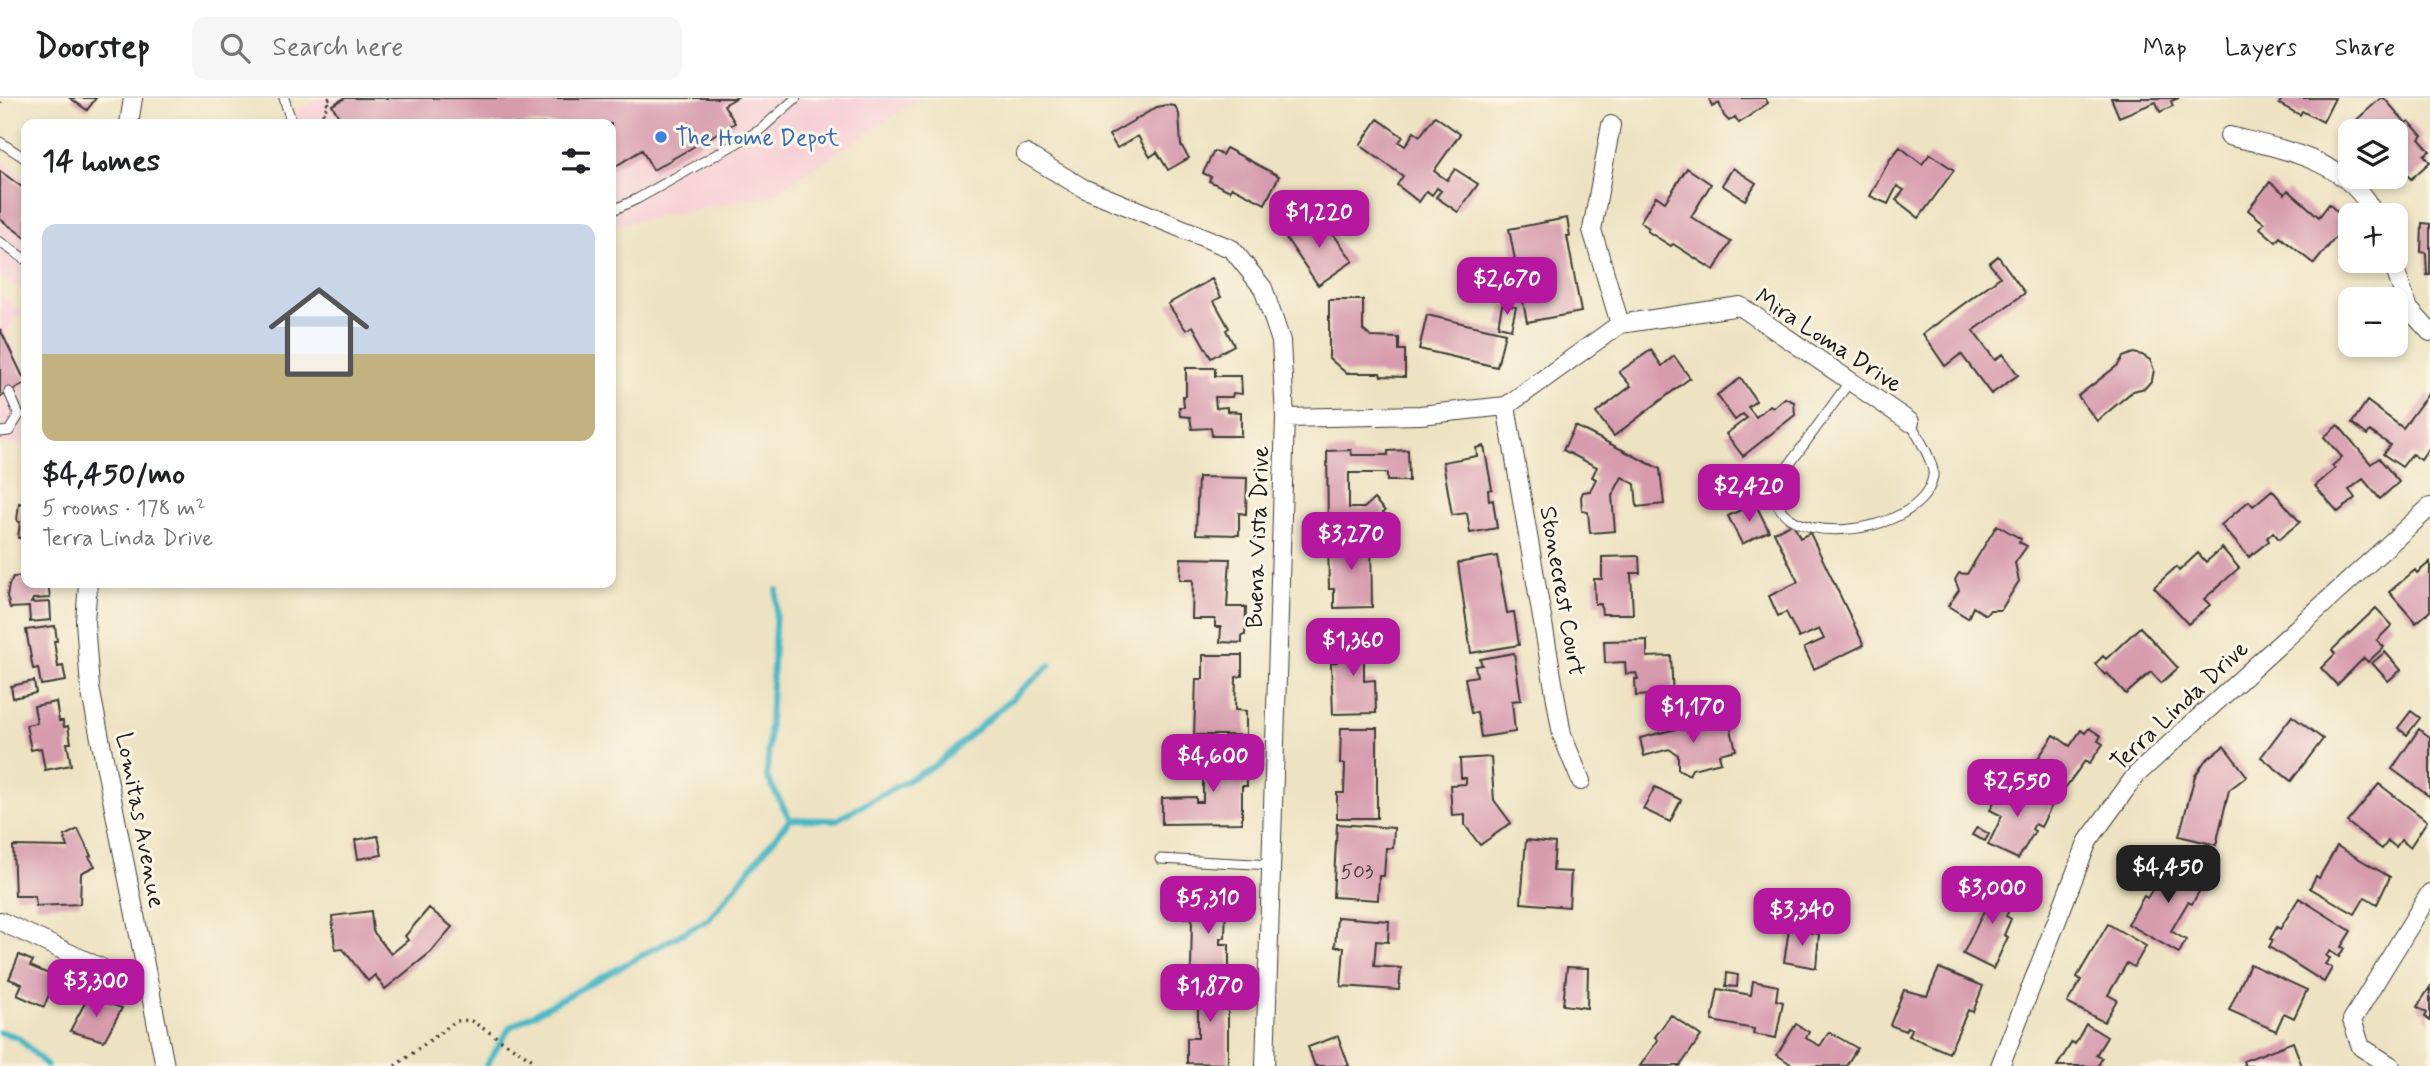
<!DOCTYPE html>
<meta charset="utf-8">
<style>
body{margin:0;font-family:Mynerve,sans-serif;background:#f6f6f6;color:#202124;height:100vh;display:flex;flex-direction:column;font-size:26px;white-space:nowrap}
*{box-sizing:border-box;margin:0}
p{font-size:23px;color:#757577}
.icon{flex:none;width:38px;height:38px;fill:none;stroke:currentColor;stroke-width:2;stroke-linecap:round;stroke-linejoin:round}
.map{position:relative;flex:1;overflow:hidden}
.drawer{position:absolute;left:21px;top:21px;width:595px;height:469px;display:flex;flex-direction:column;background:#fff;border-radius:14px;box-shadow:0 4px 10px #0003}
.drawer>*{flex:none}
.fabs{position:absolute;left:2338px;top:21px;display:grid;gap:14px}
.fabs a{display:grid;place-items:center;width:70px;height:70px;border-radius:14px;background:#fff;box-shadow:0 4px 10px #0003;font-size:35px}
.price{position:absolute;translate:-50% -60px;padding:0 16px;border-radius:14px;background:#b5179e;color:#fff;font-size:23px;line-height:46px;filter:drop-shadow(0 2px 4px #0008)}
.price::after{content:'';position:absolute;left:50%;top:42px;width:21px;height:16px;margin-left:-10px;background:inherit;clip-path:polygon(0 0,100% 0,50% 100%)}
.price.active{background:#222;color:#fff}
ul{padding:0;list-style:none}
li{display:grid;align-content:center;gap:14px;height:371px;padding:0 21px}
li span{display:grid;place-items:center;height:217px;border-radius:14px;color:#555}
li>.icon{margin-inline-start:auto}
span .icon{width:126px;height:126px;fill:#fffc;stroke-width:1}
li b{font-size:30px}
h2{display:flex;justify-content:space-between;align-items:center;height:84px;padding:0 21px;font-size:30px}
header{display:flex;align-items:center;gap:42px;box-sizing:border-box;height:98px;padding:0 35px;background:#fff;border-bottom:2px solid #e0e0e0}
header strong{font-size:33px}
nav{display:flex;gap:38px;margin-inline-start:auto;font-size:24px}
.search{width:490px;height:63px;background:#f6f6f6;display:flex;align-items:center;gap:18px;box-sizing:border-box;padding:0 24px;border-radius:14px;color:#757577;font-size:26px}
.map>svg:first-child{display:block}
</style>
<header>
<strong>Doorstep</strong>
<div class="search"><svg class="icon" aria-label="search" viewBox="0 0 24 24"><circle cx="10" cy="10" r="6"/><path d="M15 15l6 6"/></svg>Search here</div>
<nav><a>Map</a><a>Layers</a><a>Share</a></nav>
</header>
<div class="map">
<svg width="2430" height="968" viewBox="0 0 2430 968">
<rect width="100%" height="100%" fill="#fcf5e5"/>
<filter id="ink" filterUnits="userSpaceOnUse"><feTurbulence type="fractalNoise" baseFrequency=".0143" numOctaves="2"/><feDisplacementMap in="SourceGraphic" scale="14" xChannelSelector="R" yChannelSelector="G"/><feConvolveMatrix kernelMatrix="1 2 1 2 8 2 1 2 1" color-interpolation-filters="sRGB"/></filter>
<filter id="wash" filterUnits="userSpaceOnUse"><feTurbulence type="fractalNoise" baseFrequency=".00686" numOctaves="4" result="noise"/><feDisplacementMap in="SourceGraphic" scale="28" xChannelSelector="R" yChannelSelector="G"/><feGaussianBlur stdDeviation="1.57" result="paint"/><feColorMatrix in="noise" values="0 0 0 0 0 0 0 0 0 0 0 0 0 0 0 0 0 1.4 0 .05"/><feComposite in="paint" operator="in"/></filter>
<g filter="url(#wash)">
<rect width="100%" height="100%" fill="#ede2c1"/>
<path fill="#f6cfd6" d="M319 0H922L772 97 611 128V26H275Z
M0 63 26 82V196L0 177Z
M0 197 22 213 7 234 26 275V346H0Z"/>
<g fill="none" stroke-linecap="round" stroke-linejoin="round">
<path stroke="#4ab7c5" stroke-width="6" d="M790 721 836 722 937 666 1050 567
M0 934 18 939 47 968
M486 968 510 929 709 821 790 721 767 679 777 492"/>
</g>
<g id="blocks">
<path fill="#d79bae" d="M70 0H96L87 12Z
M345 0H736L724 7 735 25 653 72 642 52 611 71V26H343L332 7Z
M1709 0H1765L1768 5 1739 25 1735 19 1729 23 1724 18 1719 5 1712 9Z
M2111 0H2179L2171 3 2173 8 2160 14 2156 4 2119 19Z
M2275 0H2335L2323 24 2302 13 2300 17 2279 6 2281 3Z
M2381 0H2384L2406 25 2409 23 2422 38 2419 41 2430 53 2424 57 2430 64 2411 81 2399 68 2396 71V33H2360L2353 25Z
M1166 7 1175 8 1179 16 1181 47 1189 60 1168 72 1157 54 1150 59 1138 38 1117 50 1109 37 1157 9Z
M1435 18 1460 36 1434 73 1447 82 1455 71 1478 86 1458 114 1436 99 1441 93 1437 90 1432 97 1427 93 1419 104 1397 87 1403 78 1360 47 1378 21 1403 39 1399 44 1405 48 1414 34 1420 38Z
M1900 49 1922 66 1930 56 1954 72 1919 120 1896 102 1904 92 1897 88 1888 106 1870 98 1890 61Z
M1226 50 1279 78 1265 106 1232 89 1230 93 1209 83 1211 79 1203 75 1214 53 1222 57Z
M1687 70 1711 86 1691 119 1731 144 1714 172 1673 146 1671 148 1647 133 1649 130 1640 124 1656 98 1665 104Z
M1733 70 1756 85 1745 102 1722 87Z
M0 73 26 92V140L0 121Z
M2270 84 2285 96 2288 92 2319 119 2329 106 2348 124 2314 166 2280 139 2276 144 2260 130 2264 125 2248 112Z
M1319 117 1353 163 1318 187 1286 140Z
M1567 120 1570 138H1567L1581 214 1527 224 1509 131Z
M2422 125 2430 126V177H2427L2426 155 2421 154Z
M1998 158 2025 195 1973 233 1995 262 2003 256 2018 277 1991 296 1961 256 1945 268 1923 236 2000 179 1989 165Z
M1212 181 1221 199 1214 203 1229 230 1226 232 1234 247 1211 260 1193 228 1186 232 1168 206Z
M1329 202H1363V232L1371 239 1399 240V252H1405V279L1381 278 1380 275H1346L1329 260Z
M1502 207 1516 209 1511 231 1498 228Z
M1427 217 1505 235 1497 269 1419 251Z
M0 231 26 285 0 299Z
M1651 252 1662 268 1674 258 1690 280 1614 338 1596 315 1631 288 1619 274Z
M2133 255 2142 257 2150 262 2154 272 2152 282 2145 290 2133 293 2097 323 2078 298 2118 267 2123 259Z
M1186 270H1215V278H1241L1242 296 1233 295 1232 299H1215L1216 310 1227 309V313L1241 314V338H1212L1211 330 1192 331 1190 319 1180 318 1179 309H1184L1183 298H1186Z
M1741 280 1756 303 1748 309 1756 319 1770 307 1773 310 1785 300 1794 304 1795 317 1743 358 1726 336 1747 320 1743 316 1735 322 1717 297Z
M2428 296 2430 297V349L2421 362 2412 356 2402 369 2383 356 2390 347 2370 333 2367 337 2352 325 2367 303 2403 330Z
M2338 327 2371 366 2379 360 2399 384 2380 401 2363 381 2349 392 2355 400 2338 414 2315 388 2335 371 2332 368 2342 359 2324 339Z
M1575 328 1660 371 1664 406 1637 409 1635 386 1622 379 1612 398 1615 433 1590 435 1588 414 1582 413 1581 399 1583 394 1590 393 1596 381 1592 379 1597 369 1563 352Z
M1484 348 1492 391 1488 392 1489 403 1493 402 1497 430 1470 435 1467 415 1452 417 1443 364 1477 358 1476 350Z
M1351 352 1352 357H1388V353L1408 352 1409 383H1387V375H1349V410H1364L1374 401 1385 413 1375 423V429H1328L1327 353Z
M1198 379 1247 380 1246 416 1239 415V437L1196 436Z
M2272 392 2300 424 2279 441 2273 434 2267 440 2269 443 2249 459 2221 427 2249 403 2253 408Z
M19 405 26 406V441L18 440 20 424 17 423Z
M1755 405 1769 433 1742 446 1728 418Z
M1793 425 1800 440 1810 435 1864 547 1814 571 1804 550 1824 541 1819 531 1799 540 1786 514 1778 518 1769 498 1798 484 1774 434Z
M1997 427 2021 441 2019 444 2027 448 2015 465 2019 483 2001 512H1990L1986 517 1973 509 1968 520 1948 508 1959 492 1955 482 1959 475 1967 476Z
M1328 440H1371L1372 509 1334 510V491H1329Z
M2222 450 2239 470 2204 501 2210 507 2188 526 2154 489 2176 469 2179 473 2198 455 2206 464Z
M1497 458 1507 515 1514 514 1519 547 1471 555 1458 465Z
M1639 458 1640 475H1631L1633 516H1602L1601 506H1595L1594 481H1602V459Z
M1181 460 1230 461 1227 509H1246L1245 537H1242V545L1220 544 1221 529H1215V521H1192L1193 482H1180Z
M2430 464V513L2416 525 2389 494 2415 472 2417 475Z
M26 478V485H48L50 500 33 501 31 505 50 504 51 522 30 524 29 509 10 510 7 498 9 487 13 479Z
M2376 510 2392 527 2377 542 2384 549 2368 564 2364 560 2337 587 2321 570 2335 556 2332 552Z
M55 528 57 543H54L58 569 63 568 66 583 41 587 38 570 33 571 26 532Z
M2140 529 2178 570 2161 585 2151 574 2126 596 2107 575 2105 577 2095 566 2103 558 2106 561Z
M1376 541 1377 562H1364V583L1375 582 1376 615 1333 616 1331 565 1337 564V542Z
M1647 542V559L1671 558 1673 600 1652 601V597L1636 598 1635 581H1638L1636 575 1626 576 1625 564 1605 565 1604 543Z
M2385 554 2401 572 2388 583 2372 565Z
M1514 555 1521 602 1512 603 1515 634 1481 639 1477 614 1471 615 1465 580 1477 578 1475 568 1482 567 1480 561Z
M1203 557H1242V578L1236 579 1235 612 1246 613V637H1194L1196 581H1203Z
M34 583 36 595 13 600 11 588Z
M56 604 59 623H63L64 629 68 628 71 645H67L71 667 45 672 41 650 31 652 26 627 37 625 34 608Z
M2411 613 2420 620 2407 637 2398 630Z
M2292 618 2323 641 2291 683 2261 659Z
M1729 623 1736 652 1719 656 1721 664 1692 671 1689 677 1678 671V657L1669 651 1644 658 1640 640 1688 628 1689 633Z
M1341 630H1377V720H1337V695H1344L1345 666H1340Z
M2089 630 2101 638 2098 643 2103 646 2089 666 2085 663 2060 697 2028 675 2054 637 2070 648 2081 632 2085 635Z
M2419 631 2430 639V699L2392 671Z
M2224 648 2247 678 2229 692 2216 747 2179 738 2195 678 2205 663Z
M1246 655 1247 688H1242V725L1162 726V700L1196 699V704H1203V656Z
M1491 659 1494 702 1511 725 1480 747 1465 727V716L1452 717 1450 687 1466 686V680H1461L1460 661Z
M2004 683 2052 707 2041 729 2035 726 2032 731 2035 733 2018 761 1988 747 2002 718 1990 712Z
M2379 686 2427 723 2410 749 2401 742 2396 749 2388 743 2382 751 2347 724Z
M1655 689 1681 702 1670 724 1643 711Z
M1337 726 1394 730 1393 750H1386L1384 778H1379L1378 802 1333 799Z
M1977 729 1989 736 1985 743 1972 737Z
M78 731 91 758 89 759 95 768 81 775 80 806 36 808 35 798H15L13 748 68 749 64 738Z
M378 738 382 757 358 761 355 742Z
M1526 742 1555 745 1553 773 1571 774 1569 809 1521 805Z
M2337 748 2390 779 2377 806 2365 799 2355 816 2310 790 2316 778 2319 780Z
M2170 764 2187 774 2191 768 2208 778 2192 806 2188 804 2171 833 2186 842 2179 855 2128 826 2144 798 2147 800Z
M1992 783 2017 796 2006 818 2011 821 2004 837 2008 839 1993 871 1963 856 1987 807 1981 804Z
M2299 800 2351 833 2341 849 2344 850 2339 859 2330 853 2326 858 2330 860 2325 866 2332 870 2324 884 2269 849 2273 842 2270 841 2277 829 2280 831Z
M1193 804 1226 805 1225 840H1220V846H1229V873L1191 872 1192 820H1184V808H1192Z
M429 810 452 829 431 854 385 891 375 877 368 883 343 851 335 852 332 818 371 813 373 833 391 856 408 842 405 838Z
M1337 819 1389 823 1388 844 1376 843 1374 868 1401 870 1399 892 1341 888 1344 849H1335Z
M2108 826 2146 848 2134 869 2127 865 2108 897 2117 902 2104 924 2067 905 2081 882 2077 879Z
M1789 831 1819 836 1816 870 1784 864Z
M19 857 33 863 30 868 56 879 44 909 17 897 22 886 9 881Z
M2250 866 2307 892 2294 920 2284 915 2276 933 2229 912Z
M1567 869 1588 870 1587 910 1563 907Z
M1939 870 1983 888 1973 914 1968 912 1949 955 1909 938 1912 931 1907 929 1905 933 1890 927 1904 892 1927 898Z
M1727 875 1738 877 1737 889 1726 888Z
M1194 883H1228V966L1187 965V940H1198V907H1194Z
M1753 883 1778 888 1776 902 1783 904 1776 940 1753 936 1754 931 1712 923 1718 891 1751 897Z
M2430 889V923L2425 919 2427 915 2417 909Z
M88 899 122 910 104 943 70 933Z
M1671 917 1701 938 1680 968H1640L1658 942 1655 939Z
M1796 926 1809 934 1806 940 1820 948 1829 934 1857 950 1846 968H1794L1777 957Z
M2086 926 2107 939 2096 957 2102 960 2098 968H2057L2072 944 2075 946Z
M1338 938 1349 968H1315L1308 949Z
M2293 944 2302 968H2245L2243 963Z"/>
</g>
</g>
<g filter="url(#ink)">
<use href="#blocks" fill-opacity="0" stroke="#3b3a35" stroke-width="2"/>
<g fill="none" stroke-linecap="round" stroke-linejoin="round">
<defs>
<path id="service" d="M284 0 292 26
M0 44 26 61
M611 113 637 101 760 32 796 0
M0 144 26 162
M1850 283 1776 385C1762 455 1923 441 1933 378 1935 364 1916 336 1910 324
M0 334 9 333 19 317 9 294
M1160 761 1273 767"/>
<path id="minor" d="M129 26 133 0
M1611 27 1592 132 1620 226
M2229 38C2281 51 2350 62 2374 117
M1026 56 1083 90 1232 151 1263 190 1281 243 1285 320 1265 968
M2392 163 2409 211 2430 234
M1506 308 1562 637 1581 683
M1285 320 1420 317 1506 308 1620 226 1740 208 1910 324
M88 485 85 523 90 590 165 968
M0 823 151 893
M2000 968 2088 743 2136 677 2430 409
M2391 968 2361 949 2352 922 2430 795"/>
</defs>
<use href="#service" stroke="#3b3a35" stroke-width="11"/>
<use href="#minor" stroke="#3b3a35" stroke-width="20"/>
<path stroke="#3b3a35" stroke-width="3.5" stroke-dasharray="2 5" stroke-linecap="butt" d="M330 0 326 2 329 8 322 13 330 26
M0 5 3 0
M395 968 456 923 470 922 536 964"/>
<use href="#service" stroke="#fff" stroke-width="9"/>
<use href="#minor" stroke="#fff" stroke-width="18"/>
</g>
</g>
<circle fill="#3f7fe0" stroke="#fcf5e5" stroke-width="2.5" cx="661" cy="39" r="7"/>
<g text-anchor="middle" stroke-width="6" stroke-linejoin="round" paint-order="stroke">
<g font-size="21" fill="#4b3c40">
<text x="1357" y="780">503</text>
</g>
<g font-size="24" fill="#366cbe" stroke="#fcf5e5" text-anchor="start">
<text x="675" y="47">The Home Depot</text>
</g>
<g font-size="24" fill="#1c1c1c" stroke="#fcf5e5">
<text transform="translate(1829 242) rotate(33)" y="8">Mira Loma Drive</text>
<text transform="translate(1257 439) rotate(-88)" y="8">Buena Vista Drive</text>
<text transform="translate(1563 493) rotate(80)" y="8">Stonecrest Court</text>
<text transform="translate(2179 607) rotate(-43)" y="8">Terra Linda Drive</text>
<text transform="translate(141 722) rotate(79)" y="8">Lomitas Avenue</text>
</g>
</g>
</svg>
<div class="fabs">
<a><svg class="icon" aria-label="layers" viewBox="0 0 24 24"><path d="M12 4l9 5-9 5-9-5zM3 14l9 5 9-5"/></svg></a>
<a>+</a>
<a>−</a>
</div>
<b class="price" style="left:1319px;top:152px">$1,220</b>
<b class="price" style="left:1507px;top:219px">$2,670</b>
<b class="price" style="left:1749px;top:426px">$2,420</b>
<b class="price" style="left:1351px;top:474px">$3,270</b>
<b class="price" style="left:1353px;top:580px">$1,360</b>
<b class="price" style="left:1693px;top:647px">$1,170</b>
<b class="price" style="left:1213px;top:696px">$4,600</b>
<b class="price" style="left:2017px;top:721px">$2,550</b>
<b class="price active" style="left:2168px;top:807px">$4,450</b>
<b class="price" style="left:1992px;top:828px">$3,000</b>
<b class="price" style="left:1208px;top:838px">$5,310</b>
<b class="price" style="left:1802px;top:850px">$3,340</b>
<b class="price" style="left:96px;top:921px">$3,300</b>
<b class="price" style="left:1210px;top:926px">$1,870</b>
<section class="drawer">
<h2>14 homes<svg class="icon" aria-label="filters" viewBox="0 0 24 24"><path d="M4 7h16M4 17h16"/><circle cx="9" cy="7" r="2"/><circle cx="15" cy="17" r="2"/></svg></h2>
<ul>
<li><span style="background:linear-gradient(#c9d6e8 60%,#c2b280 0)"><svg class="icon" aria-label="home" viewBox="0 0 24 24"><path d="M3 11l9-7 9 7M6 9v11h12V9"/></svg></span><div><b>$4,450/mo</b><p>5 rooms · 178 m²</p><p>Terra Linda Drive</p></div></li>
</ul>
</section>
</div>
